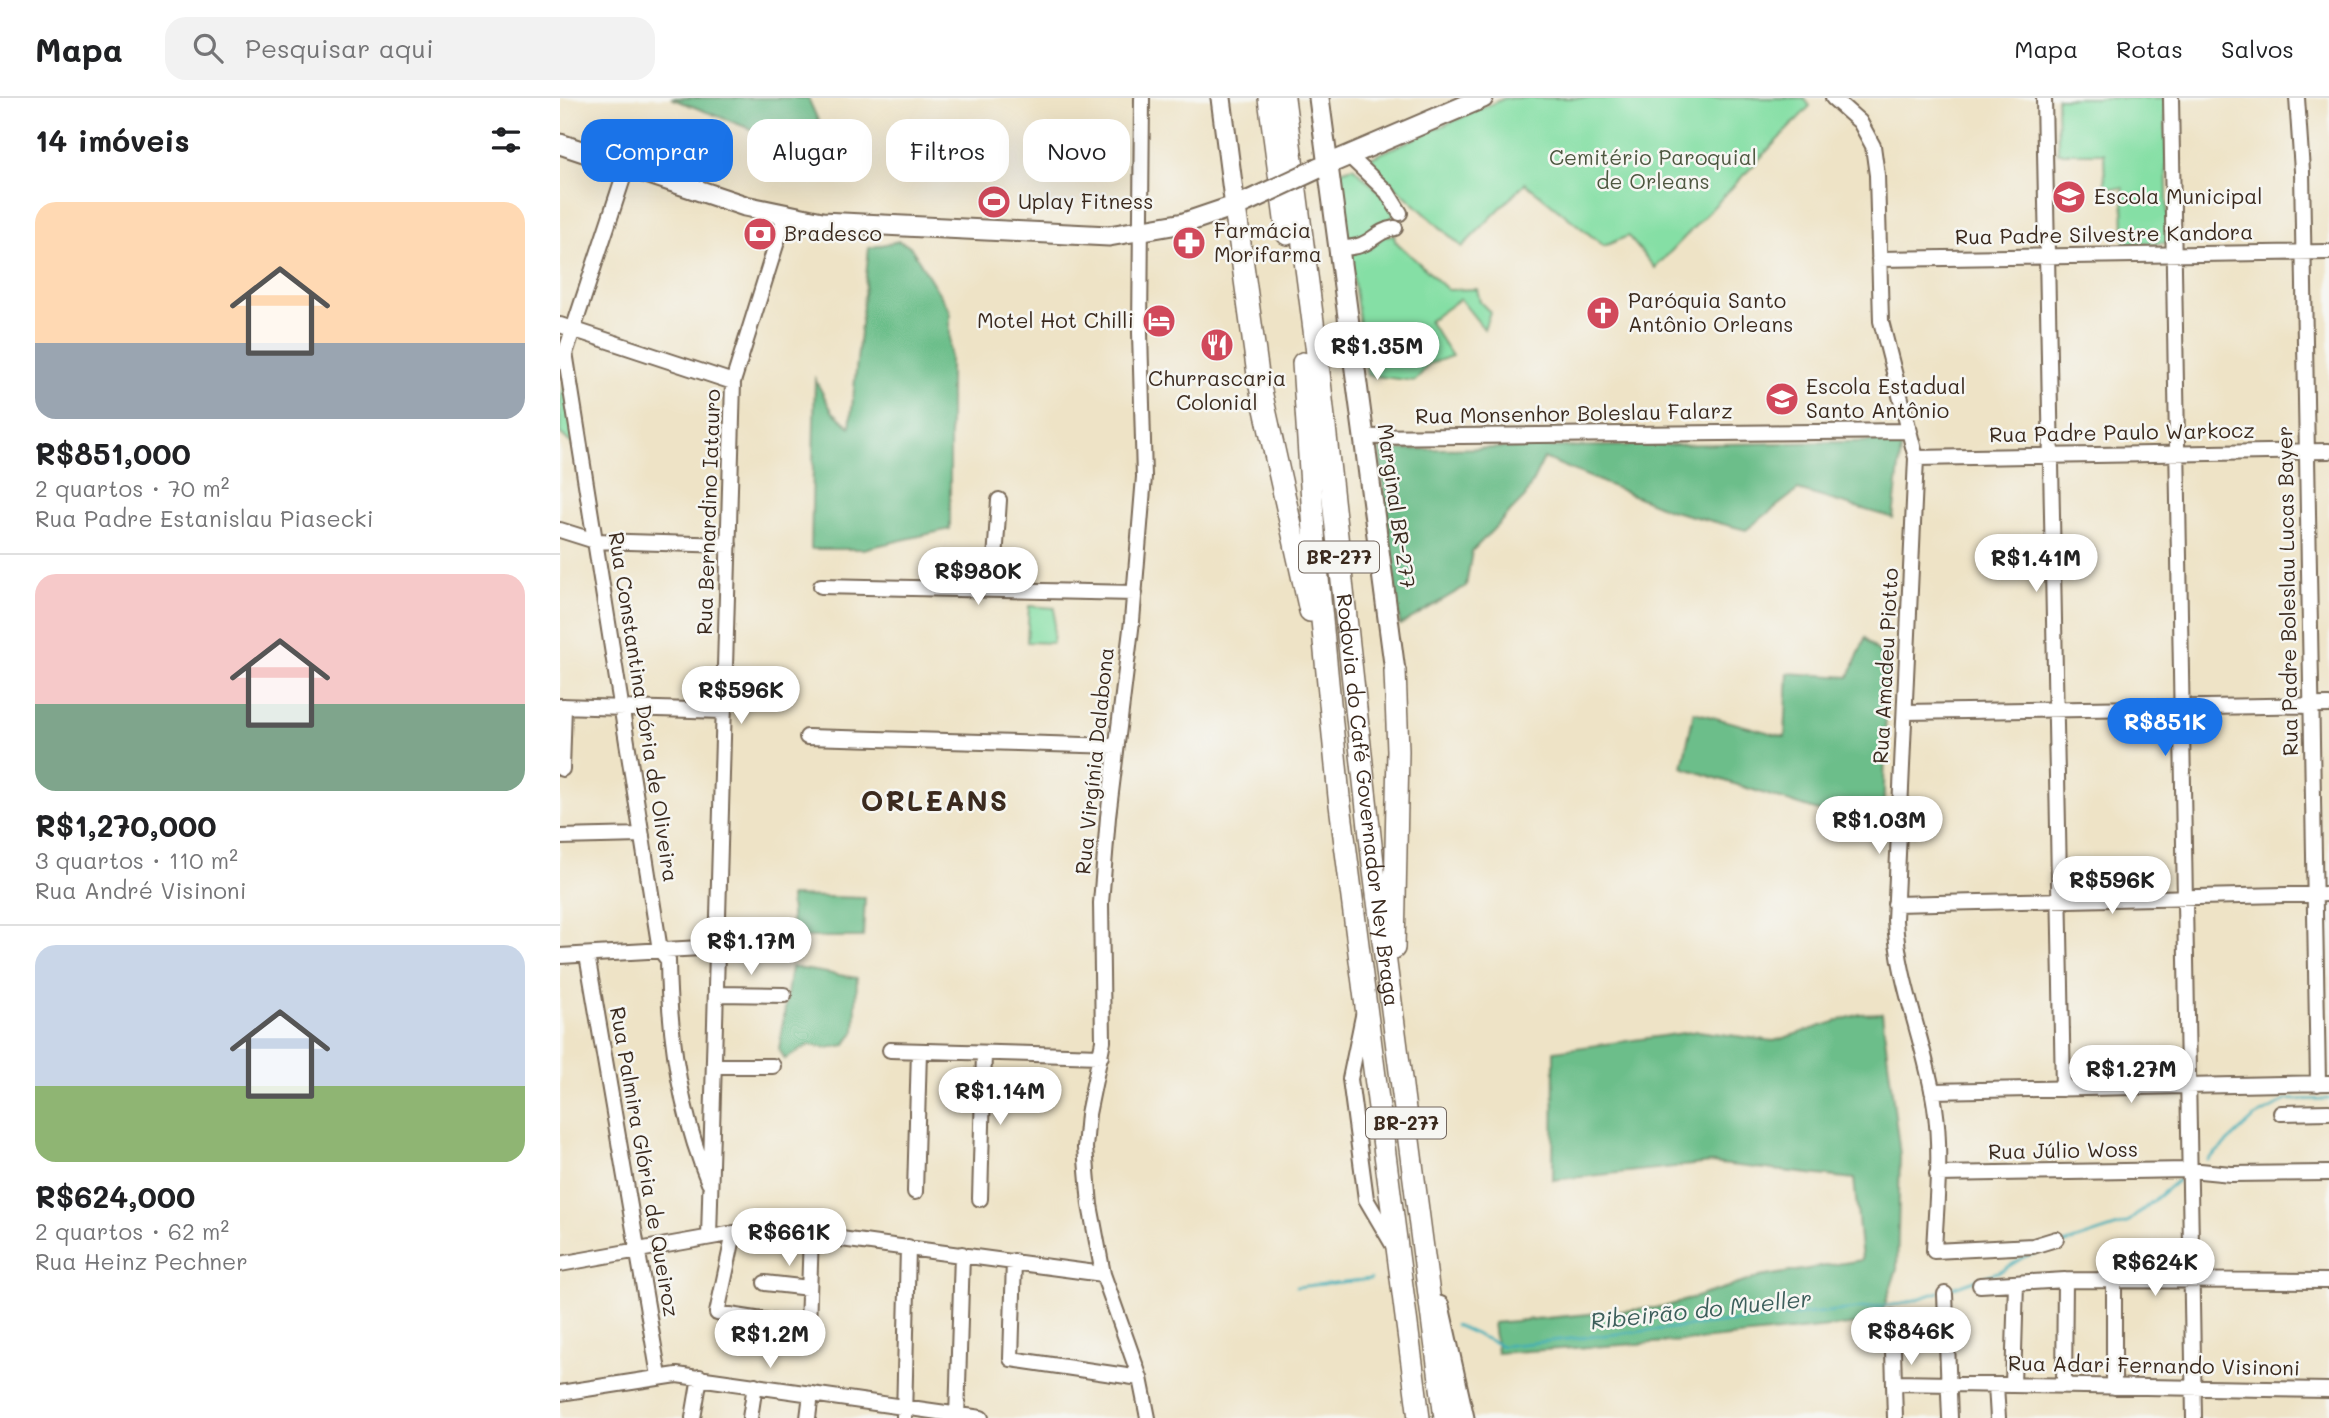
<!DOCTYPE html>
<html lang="pt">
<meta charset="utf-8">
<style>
body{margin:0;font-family:Mali,sans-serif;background:#f2f2f2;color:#202124;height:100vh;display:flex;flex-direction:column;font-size:26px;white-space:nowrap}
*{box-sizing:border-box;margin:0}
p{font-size:23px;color:#757577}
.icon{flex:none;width:38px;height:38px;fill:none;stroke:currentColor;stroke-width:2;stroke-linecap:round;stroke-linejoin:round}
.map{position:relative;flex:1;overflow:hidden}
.side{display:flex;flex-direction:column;background:#fff;width:560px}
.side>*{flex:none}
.hud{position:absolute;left:21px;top:21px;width:665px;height:63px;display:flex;gap:14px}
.price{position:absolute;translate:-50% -60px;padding:0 16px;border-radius:24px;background:#fff;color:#222;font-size:23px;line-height:46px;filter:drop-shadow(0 2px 4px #0008)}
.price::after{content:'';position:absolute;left:50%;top:42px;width:21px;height:16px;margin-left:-10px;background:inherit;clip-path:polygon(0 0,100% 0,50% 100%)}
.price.current{background:#1a73e8;color:#fff}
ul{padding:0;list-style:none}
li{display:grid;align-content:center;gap:14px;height:371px;padding:0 35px}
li+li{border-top:2px solid #e0e0e0}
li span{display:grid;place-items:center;height:217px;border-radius:21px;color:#555}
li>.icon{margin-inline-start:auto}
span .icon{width:126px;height:126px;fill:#fffc;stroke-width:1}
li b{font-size:30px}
h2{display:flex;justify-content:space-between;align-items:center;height:84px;padding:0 35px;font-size:30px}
.chip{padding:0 24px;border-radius:21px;background:#fff;box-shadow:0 7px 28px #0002;font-size:24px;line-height:63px}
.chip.current{background:#1a73e8;color:#fff}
header{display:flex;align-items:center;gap:42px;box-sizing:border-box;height:98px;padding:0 35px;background:#fff;border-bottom:2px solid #e0e0e0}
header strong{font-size:33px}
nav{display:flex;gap:38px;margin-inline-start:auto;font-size:24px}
.search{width:490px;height:63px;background:#f2f2f2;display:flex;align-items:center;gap:18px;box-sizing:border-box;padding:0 24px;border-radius:21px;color:#757577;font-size:26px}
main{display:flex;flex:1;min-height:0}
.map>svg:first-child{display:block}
</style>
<header>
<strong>Mapa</strong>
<div class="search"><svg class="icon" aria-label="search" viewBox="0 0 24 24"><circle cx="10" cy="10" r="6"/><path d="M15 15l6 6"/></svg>Pesquisar aqui</div>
<nav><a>Mapa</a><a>Rotas</a><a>Salvos</a></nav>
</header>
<main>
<section class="side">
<h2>14 imóveis<svg class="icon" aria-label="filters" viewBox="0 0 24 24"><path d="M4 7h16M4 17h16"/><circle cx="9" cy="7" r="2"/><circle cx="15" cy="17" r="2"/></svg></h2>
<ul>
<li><span style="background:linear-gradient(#ffd9b3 65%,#9aa5b1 0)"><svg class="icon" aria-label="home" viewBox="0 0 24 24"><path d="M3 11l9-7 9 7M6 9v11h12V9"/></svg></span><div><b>R$851,000</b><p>2 quartos · 70 m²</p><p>Rua Padre Estanislau Piasecki</p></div></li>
<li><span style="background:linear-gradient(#f6c9c9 60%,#7fa58c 0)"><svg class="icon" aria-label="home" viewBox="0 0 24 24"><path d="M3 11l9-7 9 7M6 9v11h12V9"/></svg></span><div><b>R$1,270,000</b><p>3 quartos · 110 m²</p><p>Rua André Visinoni</p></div></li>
<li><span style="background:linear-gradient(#c9d6e8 65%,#8fb573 0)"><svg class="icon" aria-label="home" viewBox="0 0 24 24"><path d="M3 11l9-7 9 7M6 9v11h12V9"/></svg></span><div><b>R$624,000</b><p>2 quartos · 62 m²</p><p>Rua Heinz Pechner</p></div></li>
</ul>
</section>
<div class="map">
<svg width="1769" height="1320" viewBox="0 0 1769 1320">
<rect width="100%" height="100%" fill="#f6f6f2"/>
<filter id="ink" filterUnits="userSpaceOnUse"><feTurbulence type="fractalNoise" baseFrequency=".0143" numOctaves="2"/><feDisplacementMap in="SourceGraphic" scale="14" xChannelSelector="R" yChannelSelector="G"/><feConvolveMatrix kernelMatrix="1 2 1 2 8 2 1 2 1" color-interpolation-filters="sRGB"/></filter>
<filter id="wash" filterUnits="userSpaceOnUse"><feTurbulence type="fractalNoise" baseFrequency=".00686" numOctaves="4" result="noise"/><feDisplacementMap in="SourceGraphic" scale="28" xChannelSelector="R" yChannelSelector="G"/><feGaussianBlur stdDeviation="1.57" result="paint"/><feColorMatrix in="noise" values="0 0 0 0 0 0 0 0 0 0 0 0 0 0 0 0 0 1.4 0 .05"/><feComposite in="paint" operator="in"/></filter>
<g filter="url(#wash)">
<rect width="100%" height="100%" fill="#eee3c6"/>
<path fill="#85dfa5" stroke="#608462" stroke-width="2" d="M945 0H1244L1250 8 1095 170 1068 138 1044 148 965 85 902 149 806 62Z
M1497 0H1605L1608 145 1564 146 1563 90H1545L1544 55H1498Z
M793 69 825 99 834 114 830 126 787 145 778 74Z
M834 137 835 143 888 192 917 191 920 204 930 214 924 231 900 201 869 223 892 258 869 266 855 283 807 277 790 156 811 150 824 138Z
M5 284 18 352 0 335V300Z
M469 508 495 510 493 545 467 544Z"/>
<path fill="#6cbe8a" stroke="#547454" stroke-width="2" d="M111 0H248L269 47 267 77 214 40Z
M338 143 350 148 390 213V431L303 451H251L255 281 272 313 290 329 309 150Z
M1342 343 1333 420 1238 392 1186 432 1109 412 984 360 965 399 912 453 906 488 840 527 819 352Z
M1305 540 1327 563 1323 734 1122 669 1134 614 1225 639 1228 575 1289 579Z
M230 798 305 800 303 839H237L232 834Z
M231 869 297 880 295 933 285 947 268 950 249 947 225 961 219 952Z
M1322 915 1340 1057 1337 1171 1319 1224 1139 1242 937 1255 933 1225 1104 1209 1200 1179 1302 1162 1294 1081 1151 1065 993 1082 994 953 1138 933 1214 943 1300 916Z"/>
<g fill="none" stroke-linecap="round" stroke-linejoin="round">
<path stroke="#3dadb7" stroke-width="2.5" d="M1648 1062 1694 1020 1727 1002 1769 1001
M736 1189 811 1181
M1386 1192 1443 1172 1464 1159 1567 1125 1618 1082
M895 1227 942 1248 1342 1206 1379 1194"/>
</g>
</g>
<g filter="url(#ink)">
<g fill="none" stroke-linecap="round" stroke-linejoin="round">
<defs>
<path id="minor" d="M582 0 580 235 584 379 572 523 548 719 541 805 543 943 528 1016 525 1050 530 1107 543 1176 580 1280 588 1320
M1273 0 1300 24 1313 48 1317 77 1321 223 1356 360 1335 822C1338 886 1366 946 1375 1009 1382 1056 1376 1106 1374 1153L1473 1148 1496 1141
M1484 0 1503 991
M1611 0 1634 1320
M1737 0 1742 73 1758 986
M788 57 827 94 840 115
M779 150C815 150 810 134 835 130
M1319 161 1769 154
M0 227 173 284
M5 254 100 852 108 862C109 938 120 1015 149 1085
M3 262 67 68
M804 339 1350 333
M1356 360 1769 353
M0 432 35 443 169 447
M261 488 575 495
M433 492 439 402
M0 608 164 613
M1345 614 1769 607
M247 639 557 648
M2 671 4 608
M0 739 82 737
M1335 806 1769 796
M27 857 99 1278
M0 858 158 849
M157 896 224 897
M803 918 790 981 806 1101 833 1147
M330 952 541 958
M155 968H213
M1372 993 1769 985
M1721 1015 1769 1014
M1377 1076 1630 1072 1671 1076 1769 1075
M355 1094 359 953
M420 1101 424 955
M174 1135 157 1215 248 1229 251 1135
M149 1139 173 284 225 118
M454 1163 451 1261 580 1280
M0 1166 174 1135 221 1133 543 1176
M205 1185 249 1190
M1420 1187 1505 1182 1769 1183
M1385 1196 1390 1320
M1332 1219 1335 1320
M1334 1285 1769 1292
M1436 1287 1438 1320
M1453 1287 1456 1185
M1504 1288 1505 1182
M1554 1289V1182
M0 1295 117 1277 421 1320
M133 1320 140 1279
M190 1320 195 1287
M248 1320 251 1296
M344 1320 348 1149
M397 1320 402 1156"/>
<path id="major" d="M661 0 675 109
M759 0 835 573
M0 46 185 108 262 124 549 138 624 125 686 104
M757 71 923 0
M879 1208 904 1320"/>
<g id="highway">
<path d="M709 0 727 136"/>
<path id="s1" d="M724 0 756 247 813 765 885 1320"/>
<path d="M675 109 699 284 750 513"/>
<path d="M743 265 755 449 779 699 859 1320"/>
<path d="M834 850 838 653 835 573"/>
</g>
</defs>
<use href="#minor" stroke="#7a6b59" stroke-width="18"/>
<use href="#major" stroke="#7a6b59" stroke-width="23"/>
<use href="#highway" stroke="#7a6b59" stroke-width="24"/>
<use href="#minor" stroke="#fff" stroke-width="14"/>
<use href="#major" stroke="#fff" stroke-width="19"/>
<use href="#highway" stroke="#fff" stroke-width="21"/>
<defs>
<path id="major-bridge" d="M686 104 757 71"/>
</defs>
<use href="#major-bridge" stroke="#7a6b59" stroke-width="23" stroke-linecap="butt"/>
<use href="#major-bridge" stroke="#fff" stroke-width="19"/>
</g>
</g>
<defs>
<symbol id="school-disc" viewBox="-11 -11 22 22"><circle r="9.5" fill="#d1495b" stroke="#f6f6f2"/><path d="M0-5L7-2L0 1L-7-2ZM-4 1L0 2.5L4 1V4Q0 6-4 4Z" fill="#fff"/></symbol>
<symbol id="stadium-disc" viewBox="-11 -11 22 22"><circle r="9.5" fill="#d1495b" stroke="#f6f6f2"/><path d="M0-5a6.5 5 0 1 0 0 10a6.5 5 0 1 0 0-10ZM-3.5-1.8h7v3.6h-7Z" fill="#fff"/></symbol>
<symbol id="bank-disc" viewBox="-11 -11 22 22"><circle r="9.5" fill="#d1495b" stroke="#f6f6f2"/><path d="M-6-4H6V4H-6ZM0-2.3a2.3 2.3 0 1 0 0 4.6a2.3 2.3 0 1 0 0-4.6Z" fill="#fff"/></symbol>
<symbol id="pharmacy-disc" viewBox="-11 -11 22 22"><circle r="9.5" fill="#d1495b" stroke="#f6f6f2"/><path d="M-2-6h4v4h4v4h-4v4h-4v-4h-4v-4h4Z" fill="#fff"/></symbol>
<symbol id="church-disc" viewBox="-11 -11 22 22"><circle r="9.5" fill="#d1495b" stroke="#f6f6f2"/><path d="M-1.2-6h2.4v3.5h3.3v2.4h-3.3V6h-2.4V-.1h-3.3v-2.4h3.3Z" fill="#fff"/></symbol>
<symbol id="hotel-disc" viewBox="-11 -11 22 22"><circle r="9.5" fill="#d1495b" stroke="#f6f6f2"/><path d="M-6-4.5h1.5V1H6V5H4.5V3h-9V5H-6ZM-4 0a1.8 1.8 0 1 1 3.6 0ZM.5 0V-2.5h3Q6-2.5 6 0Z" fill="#fff"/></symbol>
<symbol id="restaurant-disc" viewBox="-11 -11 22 22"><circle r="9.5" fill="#d1495b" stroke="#f6f6f2"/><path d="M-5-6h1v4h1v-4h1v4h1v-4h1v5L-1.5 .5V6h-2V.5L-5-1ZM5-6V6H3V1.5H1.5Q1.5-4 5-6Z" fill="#fff"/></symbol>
</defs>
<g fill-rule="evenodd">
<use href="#school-disc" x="1490" y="80" width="38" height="38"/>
<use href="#stadium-disc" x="415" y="85" width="38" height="38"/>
<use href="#bank-disc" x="181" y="117" width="38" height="38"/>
<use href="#pharmacy-disc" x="610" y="126" width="38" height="38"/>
<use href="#church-disc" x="1024" y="196" width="38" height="38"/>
<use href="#hotel-disc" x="580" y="204" width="38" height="38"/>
<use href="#restaurant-disc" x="638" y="228" width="38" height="38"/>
<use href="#school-disc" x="1203" y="282" width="38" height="38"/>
</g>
<g text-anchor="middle" stroke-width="5" stroke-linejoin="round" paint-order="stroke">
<g fill="#f6f6f2" stroke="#73675e" stroke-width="2">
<rect x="739" y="443.5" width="80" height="31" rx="5"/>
<rect x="806" y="1009.5" width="80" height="31" rx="5"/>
</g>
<g font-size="19" font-weight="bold" fill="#3b2a1e">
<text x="779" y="466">BR-277</text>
<text x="846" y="1032">BR-277</text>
</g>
<g font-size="21" fill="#4e5740" stroke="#f6f6f2">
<text x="1093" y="67">Cemitério Paroquial<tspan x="1093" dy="24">de Orleans</tspan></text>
</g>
<g font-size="21" fill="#3b2a1e" stroke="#f6f6f2" text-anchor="start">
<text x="1534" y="106">Escola Municipal</text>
<text x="458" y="111">Uplay Fitness</text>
<text x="654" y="140">Farmácia<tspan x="654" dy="24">Morifarma</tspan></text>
<text x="224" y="143">Bradesco</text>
<text x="1068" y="210">Paróquia Santo<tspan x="1068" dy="24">Antônio Orleans</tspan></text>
<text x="574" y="230" text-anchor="end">Motel Hot Chilli</text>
<text x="657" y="288" text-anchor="middle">Churrascaria<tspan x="657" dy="24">Colonial</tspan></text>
<text x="1246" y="296">Escola Estadual<tspan x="1246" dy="24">Santo Antônio</tspan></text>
</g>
<g font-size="21" fill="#3b2a1e" stroke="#f6f6f2">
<text transform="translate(1544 137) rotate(-1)" y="7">Rua Padre Silvestre Kandora</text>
<text transform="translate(1014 316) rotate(-1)" y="7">Rua Monsenhor Boleslau Falarz</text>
<text transform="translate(1562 335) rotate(-1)" y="7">Rua Padre Paulo Warkocz</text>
<text transform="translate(836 408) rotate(82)" y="7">Marginal BR-277</text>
<text transform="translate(149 414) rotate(-88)" y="7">Rua Bernardino Iatauro</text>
<text transform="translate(1728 493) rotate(-91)" y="7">Rua Padre Boleslau Lucas Bayer</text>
<text transform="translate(1326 568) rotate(-87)" y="7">Rua Amadeu Piotto</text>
<text transform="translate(83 609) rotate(81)" y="7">Rua Constantina Dória de Oliveira</text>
<text transform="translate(535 663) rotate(-84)" y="7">Rua Virgínia Dalabona</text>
<text dy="7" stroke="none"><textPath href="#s1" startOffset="707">Rodovia do Café Governador Ney Braga</textPath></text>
<text transform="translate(1503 1053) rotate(-1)" y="7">Rua Júlio Woss</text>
<text transform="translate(84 1064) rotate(80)" y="7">Rua Palmira Glória de Queiroz</text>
<text transform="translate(1594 1268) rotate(1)" y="7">Rua Adari Fernando Visinoni</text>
</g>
<g font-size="23" font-style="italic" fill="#3c5e5b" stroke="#f6f6f2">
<text transform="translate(1141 1212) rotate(-6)" y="8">Ribeirão do Mueller</text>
</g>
<g font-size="28" font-weight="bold" letter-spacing="2" fill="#3b2a1e" stroke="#f6f6f2">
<text x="375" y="713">ORLEANS</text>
</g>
</g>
</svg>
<b class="price" style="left:817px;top:284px">R$1.35M</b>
<b class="price" style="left:1476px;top:496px">R$1.41M</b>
<b class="price" style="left:418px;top:509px">R$980K</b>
<b class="price" style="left:181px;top:628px">R$596K</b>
<b class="price current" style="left:1605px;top:660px">R$851K</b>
<b class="price" style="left:1319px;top:758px">R$1.03M</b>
<b class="price" style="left:1552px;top:818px">R$596K</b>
<b class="price" style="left:191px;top:879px">R$1.17M</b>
<b class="price" style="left:1571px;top:1007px">R$1.27M</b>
<b class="price" style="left:440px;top:1029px">R$1.14M</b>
<b class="price" style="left:229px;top:1170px">R$661K</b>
<b class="price" style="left:1595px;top:1200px">R$624K</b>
<b class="price" style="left:1351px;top:1269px">R$846K</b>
<b class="price" style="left:210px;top:1272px">R$1.2M</b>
<div class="hud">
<a class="chip current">Comprar</a>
<a class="chip">Alugar</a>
<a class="chip">Filtros</a>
<a class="chip">Novo</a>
</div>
</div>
</main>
